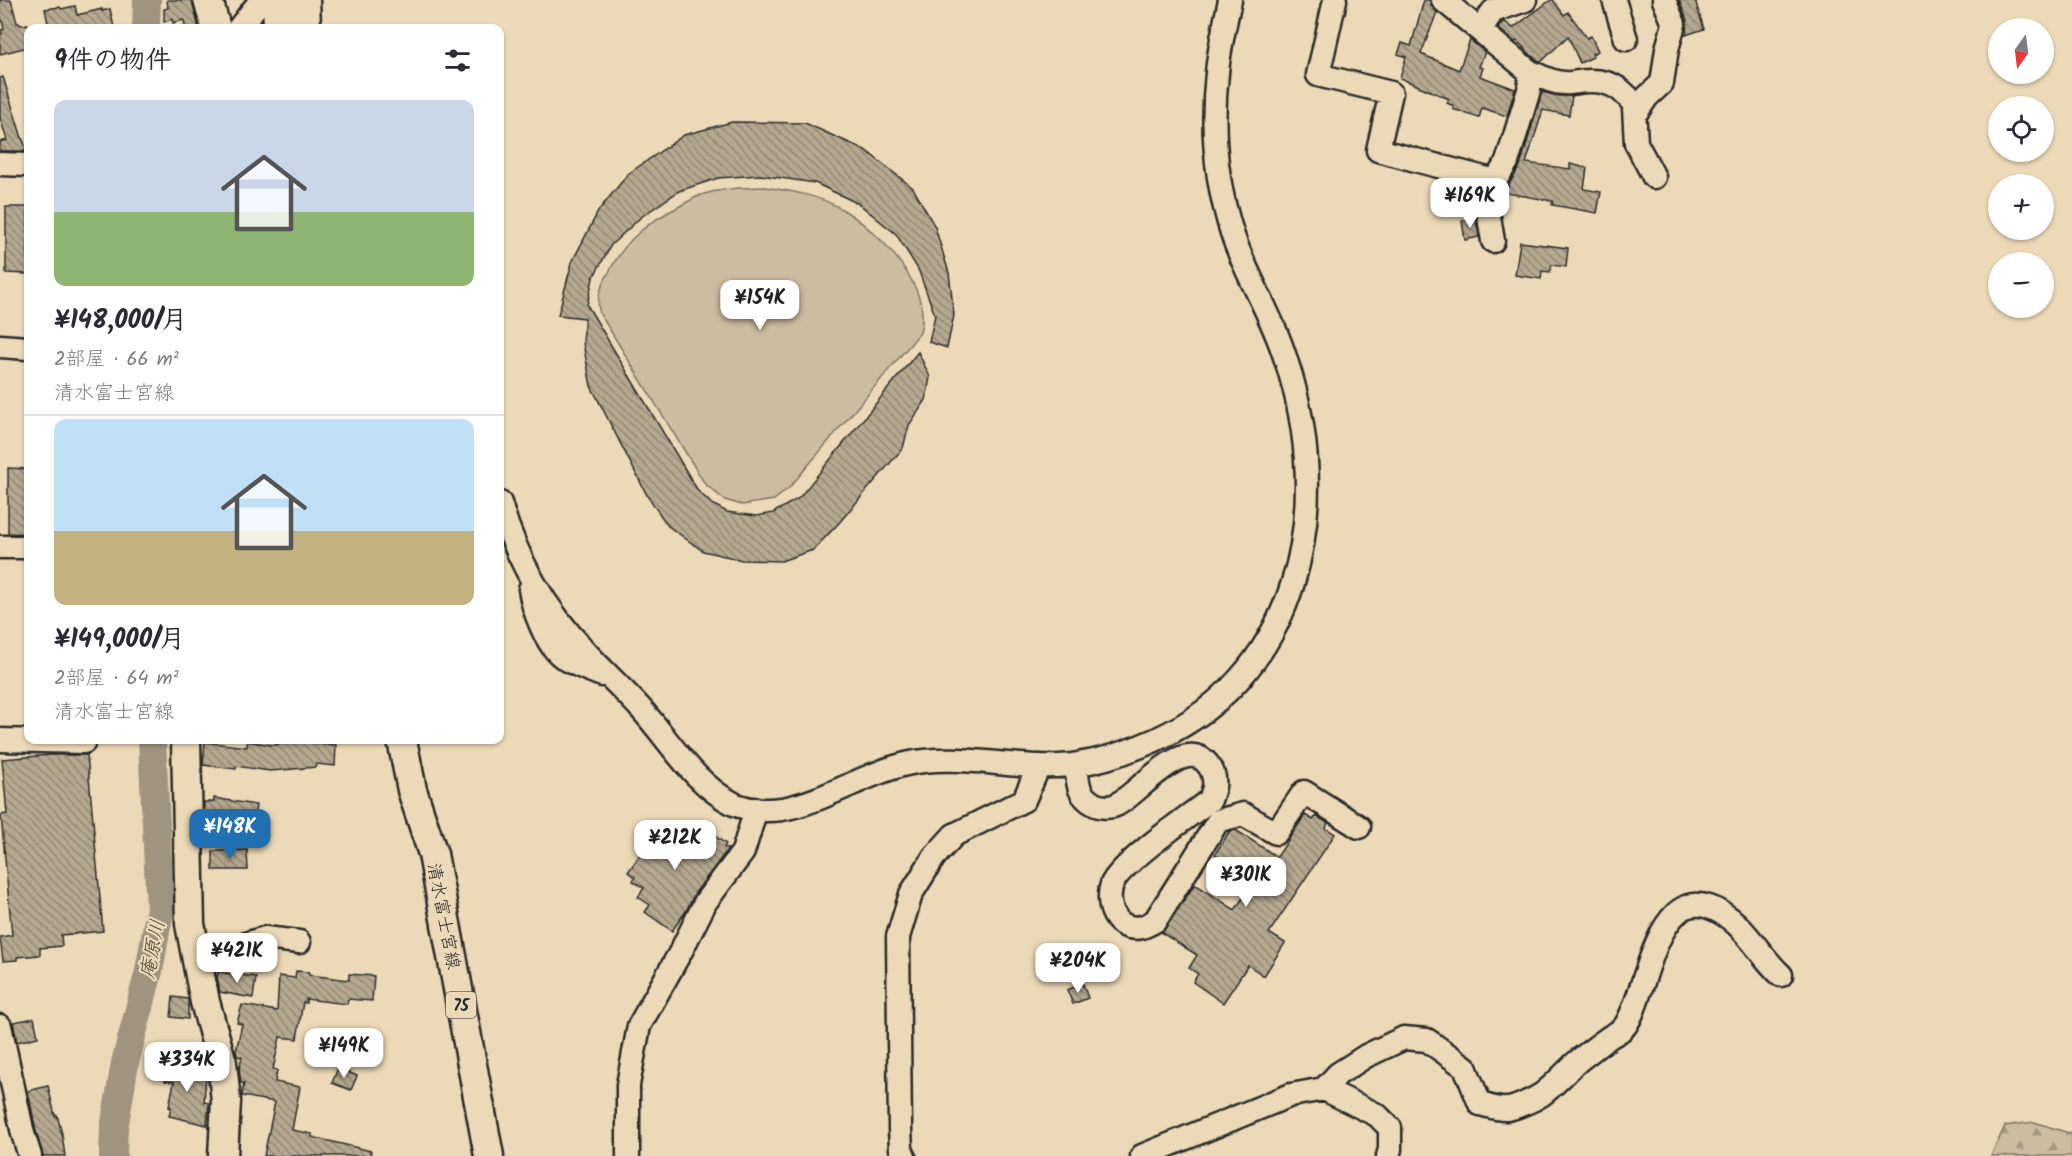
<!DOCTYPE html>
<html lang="ja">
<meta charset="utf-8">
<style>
body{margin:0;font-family:Kalam,"Klee One",sans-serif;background:#f2f2f3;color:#2b2b33;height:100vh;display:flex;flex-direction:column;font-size:22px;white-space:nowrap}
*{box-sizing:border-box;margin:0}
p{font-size:20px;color:#7c7c81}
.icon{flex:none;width:33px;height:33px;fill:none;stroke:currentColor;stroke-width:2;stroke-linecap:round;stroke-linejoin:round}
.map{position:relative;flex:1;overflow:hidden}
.side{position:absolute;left:24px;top:24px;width:480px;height:720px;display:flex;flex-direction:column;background:#fff;border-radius:12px;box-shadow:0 2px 4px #0004}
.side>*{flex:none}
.needle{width:39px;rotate:194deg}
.buttons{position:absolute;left:1988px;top:18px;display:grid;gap:12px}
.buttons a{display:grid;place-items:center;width:66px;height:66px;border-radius:50%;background:#fff;box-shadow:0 2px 4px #0004;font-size:30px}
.price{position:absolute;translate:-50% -51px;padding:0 14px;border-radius:12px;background:#fff;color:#222;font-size:20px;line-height:39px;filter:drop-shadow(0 2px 3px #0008)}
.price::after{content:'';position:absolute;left:50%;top:36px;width:18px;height:14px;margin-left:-9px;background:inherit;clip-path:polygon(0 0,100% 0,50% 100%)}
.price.current{background:#1f6fb2;color:#fff}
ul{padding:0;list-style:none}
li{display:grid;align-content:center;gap:12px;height:318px;padding:0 30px}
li+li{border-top:2px solid #e1e1e2}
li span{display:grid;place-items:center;height:186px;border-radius:12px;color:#555}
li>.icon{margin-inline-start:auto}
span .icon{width:108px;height:108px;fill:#fffc;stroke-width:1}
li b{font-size:26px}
h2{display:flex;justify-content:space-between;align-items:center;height:72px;padding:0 30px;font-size:26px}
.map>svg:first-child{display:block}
</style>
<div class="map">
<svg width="2072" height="1156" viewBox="0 0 2072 1156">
<defs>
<pattern id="forest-firs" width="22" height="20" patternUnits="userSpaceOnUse" patternTransform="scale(1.5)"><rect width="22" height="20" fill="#cdbda0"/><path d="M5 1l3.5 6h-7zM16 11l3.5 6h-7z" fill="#a79a83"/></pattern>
<pattern id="building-back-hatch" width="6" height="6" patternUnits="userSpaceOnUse" patternTransform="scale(1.5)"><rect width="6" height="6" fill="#b6a890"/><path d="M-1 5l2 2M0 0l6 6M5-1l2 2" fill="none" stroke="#948976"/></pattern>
</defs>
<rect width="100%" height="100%" fill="#ecd9b7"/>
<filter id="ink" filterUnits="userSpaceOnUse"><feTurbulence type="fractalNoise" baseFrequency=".0167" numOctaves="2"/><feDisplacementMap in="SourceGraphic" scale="12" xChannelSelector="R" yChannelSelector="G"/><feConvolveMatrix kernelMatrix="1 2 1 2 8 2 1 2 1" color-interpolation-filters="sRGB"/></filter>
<g filter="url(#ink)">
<path fill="url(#forest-firs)" stroke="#7c7466" stroke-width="1.5" d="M2034 1122 2072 1134V1156H1991L2005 1126Z"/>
<path fill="#cdbda0" stroke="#7c7466" stroke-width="1.5" d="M765 187C791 191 817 195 840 208 877 229 934 287 920 333L789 488 774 500 742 505 725 500 705 484 600 314C595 297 602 285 610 270 627 238 648 222 680 206 687 202 694 198 701 195 721 188 744 188 765 187Z"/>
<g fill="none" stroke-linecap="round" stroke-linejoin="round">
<path stroke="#a09480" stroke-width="28" d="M146 28 147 0
M113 1156 114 1129 125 1063 149 971 160 909 152 740"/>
</g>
<path fill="url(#building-back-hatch)" stroke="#2b2b2b" stroke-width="1.5" d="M0 0H11L17 23H19L20 25 28 24V47L0 54V34H2L1 30 4 29 0 13Z
M167 0H192L199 28H185L184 20 173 23 172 19 164 22V9L168 8Z
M1424 0H1430L1431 5 1437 12 1421 54 1459 70 1470 40 1485 52 1479 67 1483 68 1480 76 1515 89 1507 116 1482 108 1479 118 1453 109 1454 106 1447 103 1449 99 1400 78 1406 57 1398 54 1402 43 1411 46Z
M1551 0H1553L1564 15 1568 12 1587 38 1591 36 1598 51 1592 54 1593 57 1580 63 1568 36 1541 62 1532 56 1517 41 1515 42 1498 28 1504 21 1513 28Z
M1679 0H1695L1704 29 1686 35 1687 20Z
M75 6 77 15 102 9V11L110 9 114 27 106 28H49L45 9 60 7 61 9Z
M3 77 21 135 27 151H0V142L7 140 0 118V78Z
M1542 92 1558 96H1572L1569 115 1543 110 1526 163 1570 169V164L1587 168 1584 189 1601 192 1597 213 1552 205 1553 201 1507 193 1502 208 1508 186 1520 166Z
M732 122 805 123 865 150 913 188 935 227 949 273 954 315 947 348 929 342 935 315 918 269 896 234 859 204 815 183 760 175 718 178 679 191 641 217 611 245 593 278 587 305 698 491 712 504 727 512 756 516 773 513 799 498 918 352 930 377 926 400 909 425 903 448 838 524 813 550 781 561 742 560 703 551 668 526 648 497 591 386 583 343 585 318 558 315 572 262 599 210 628 174 684 135Z
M1473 190 1479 191 1475 216 1469 217 1465 198 1453 194Z
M6 207H28V274L6 273Z
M1476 218 1479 237 1465 240 1462 221Z
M1520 242 1568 248 1566 267 1552 265 1550 272 1542 271 1541 279 1515 275Z
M8 468 28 469V534L8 533Z
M247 741 272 745 313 741 314 743 336 745 335 766 316 764V767L270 771 236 766V769L203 765 205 742 247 747Z
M51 755H87L103 931 61 935 62 946 40 948V955L17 957V960L3 961 0 937 12 935 1 815 7 814 2 759Z
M214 798 256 805 253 823 204 814V802H214Z
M1305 815 1313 820 1316 816 1328 823 1326 828 1335 834 1269 933 1285 943 1264 976 1248 965 1223 1003 1193 982 1198 974 1189 968 1197 955 1162 933 1195 884 1235 910 1254 881 1215 854 1229 832 1236 830 1277 857Z
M662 823 685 839 695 827 704 833 706 830 726 844 724 847 728 849 695 893 686 911 672 931 645 912 650 905 638 897 644 888 633 881 635 877 628 872Z
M247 850 248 870H213V851Z
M296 971 309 972V975L349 980V974L374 976 372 1001 348 999 347 1004 306 999V1003L303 1002 297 1039 280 1037 273 1069 277 1070 275 1082 300 1087 292 1130 312 1134V1137L371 1151 370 1156H264L275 1102 242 1096 244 1083H241L239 1069 242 1057 237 1056 236 1051 242 1024 237 1023 242 1005 277 1011 279 976 295 978Z
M218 972 256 977 253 998 220 992 217 977Z
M1083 984 1088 998 1073 1004 1067 990Z
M173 997 188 999V1019L171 1017Z
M34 1018 38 1037 17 1042 13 1022Z
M167 1058 184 1059 183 1071 206 1074 204 1102 209 1103 207 1125 169 1116 171 1107H169L174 1082 165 1081Z
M338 1068 357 1076 351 1090 332 1083Z
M48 1086 55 1116 57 1115 62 1134 65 1156H43L36 1131 28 1091Z"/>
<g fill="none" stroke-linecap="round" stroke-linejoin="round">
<defs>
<path id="minor" d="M1335 0 1318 75 1391 93 1378 150 1495 181
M1443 0 1529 71 1530 79 1529 90 1507 162 1495 181 1488 211 1493 241
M1614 0 1626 39
M239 28 261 0
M1480 30 1493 11 1525 0
M1529 71C1540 76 1552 83 1565 83 1572 84 1580 81 1588 81 1613 80 1625 91 1638 110L1634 108 1636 143 1654 177
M1638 110 1647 97 1662 83 1667 49 1674 24 1664 0
M0 164 28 165
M0 346 28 348
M500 503C516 558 545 609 585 651 603 671 624 690 642 710 670 741 695 785 734 804 748 810 767 811 782 809 824 802 863 774 906 764 961 751 1022 773 1078 764 1100 761 1121 754 1141 746 1302 683 1336 507 1285 357 1272 315 1247 277 1233 236 1216 184 1211 127 1217 73 1219 49 1225 24 1230 0
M0 547H28
M530 589C533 609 546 645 563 657 575 665 589 670 602 675
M0 740 84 742
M1076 765C1078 782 1077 795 1094 804 1099 807 1110 808 1116 805 1138 795 1188 728 1211 769 1217 781 1214 789 1210 800 1190 815 1119 865 1112 884 1105 905 1116 933 1142 927 1146 926 1151 923 1155 921L1218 821 1243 814 1276 833 1304 792 1359 827
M194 947 218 949 236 947 265 938 299 942
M0 1026 23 1134 30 1156
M1324 1089 1377 1115 1390 1128V1149L1388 1156
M628 1156V1085L639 1026 681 951 706 901 743 852 756 809
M904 1156 901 1149 900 1129 898 937 911 894 934 857 954 835 1024 800 1039 766
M1142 1156 1291 1095 1324 1089 1338 1074 1366 1056 1404 1038 1427 1040 1465 1067 1480 1104C1488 1106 1499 1110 1507 1109 1514 1109 1535 1099 1541 1095 1554 1086 1565 1072 1578 1061 1587 1054 1597 1046 1607 1039 1613 1034 1621 1032 1625 1026 1646 998 1655 888 1709 907 1742 918 1757 953 1781 975"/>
<path id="major" d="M208 0 216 28
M277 0 278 28
M305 0 306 28
M186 740 190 924 205 1002 222 1063 226 1101 223 1156
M402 740 412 790 433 854 489 1156"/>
</defs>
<use href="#minor" stroke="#2b2b2b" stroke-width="27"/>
<use href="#major" stroke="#2b2b2b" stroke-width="33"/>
<use href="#minor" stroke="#ecd9b7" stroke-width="22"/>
<use href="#major" stroke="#ecd9b7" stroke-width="28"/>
</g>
</g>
<g text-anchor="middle" stroke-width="4.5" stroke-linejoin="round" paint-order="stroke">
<rect fill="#ecd9b7" stroke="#655f55" stroke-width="1.5" x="446" y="992" width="30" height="26" rx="4.5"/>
<g font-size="16" font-weight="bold" fill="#2b2b2b">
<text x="461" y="1011">75</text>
</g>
<g font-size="18" fill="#2b2b2b" stroke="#ecd9b7">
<text transform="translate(444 916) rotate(79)" y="6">清水富士宮線</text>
</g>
<g font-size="20" font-style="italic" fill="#484540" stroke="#ecd9b7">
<text transform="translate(152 949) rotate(-79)" y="7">庵原川</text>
</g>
</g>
</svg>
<div class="buttons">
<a><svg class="needle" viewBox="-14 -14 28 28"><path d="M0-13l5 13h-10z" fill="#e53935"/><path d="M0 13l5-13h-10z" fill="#7c7c81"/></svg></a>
<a><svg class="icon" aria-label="locate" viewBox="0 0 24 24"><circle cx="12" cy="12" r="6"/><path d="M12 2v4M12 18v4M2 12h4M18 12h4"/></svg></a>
<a>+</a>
<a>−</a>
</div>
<b class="price" style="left:1470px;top:229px">¥169K</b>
<b class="price" style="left:760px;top:331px">¥154K</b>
<b class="price current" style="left:230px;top:860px">¥148K</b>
<b class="price" style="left:675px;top:871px">¥212K</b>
<b class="price" style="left:1246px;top:908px">¥301K</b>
<b class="price" style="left:237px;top:984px">¥421K</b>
<b class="price" style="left:1078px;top:994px">¥204K</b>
<b class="price" style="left:344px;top:1079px">¥149K</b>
<b class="price" style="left:187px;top:1093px">¥334K</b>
<section class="side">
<h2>9件の物件<svg class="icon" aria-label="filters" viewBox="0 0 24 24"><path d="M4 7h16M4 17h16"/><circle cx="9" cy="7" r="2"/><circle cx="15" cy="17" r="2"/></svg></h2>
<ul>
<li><span style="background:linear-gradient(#c9d6e8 60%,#8fb573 0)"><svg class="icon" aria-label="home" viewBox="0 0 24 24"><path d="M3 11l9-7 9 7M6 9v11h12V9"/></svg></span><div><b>¥148,000/月</b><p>2部屋 · 66 m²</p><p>清水富士宮線</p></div></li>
<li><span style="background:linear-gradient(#bfe0f5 60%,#c2b280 0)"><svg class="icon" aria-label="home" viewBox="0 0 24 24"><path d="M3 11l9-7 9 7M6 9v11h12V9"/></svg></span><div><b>¥149,000/月</b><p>2部屋 · 64 m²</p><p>清水富士宮線</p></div></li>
</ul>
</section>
</div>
